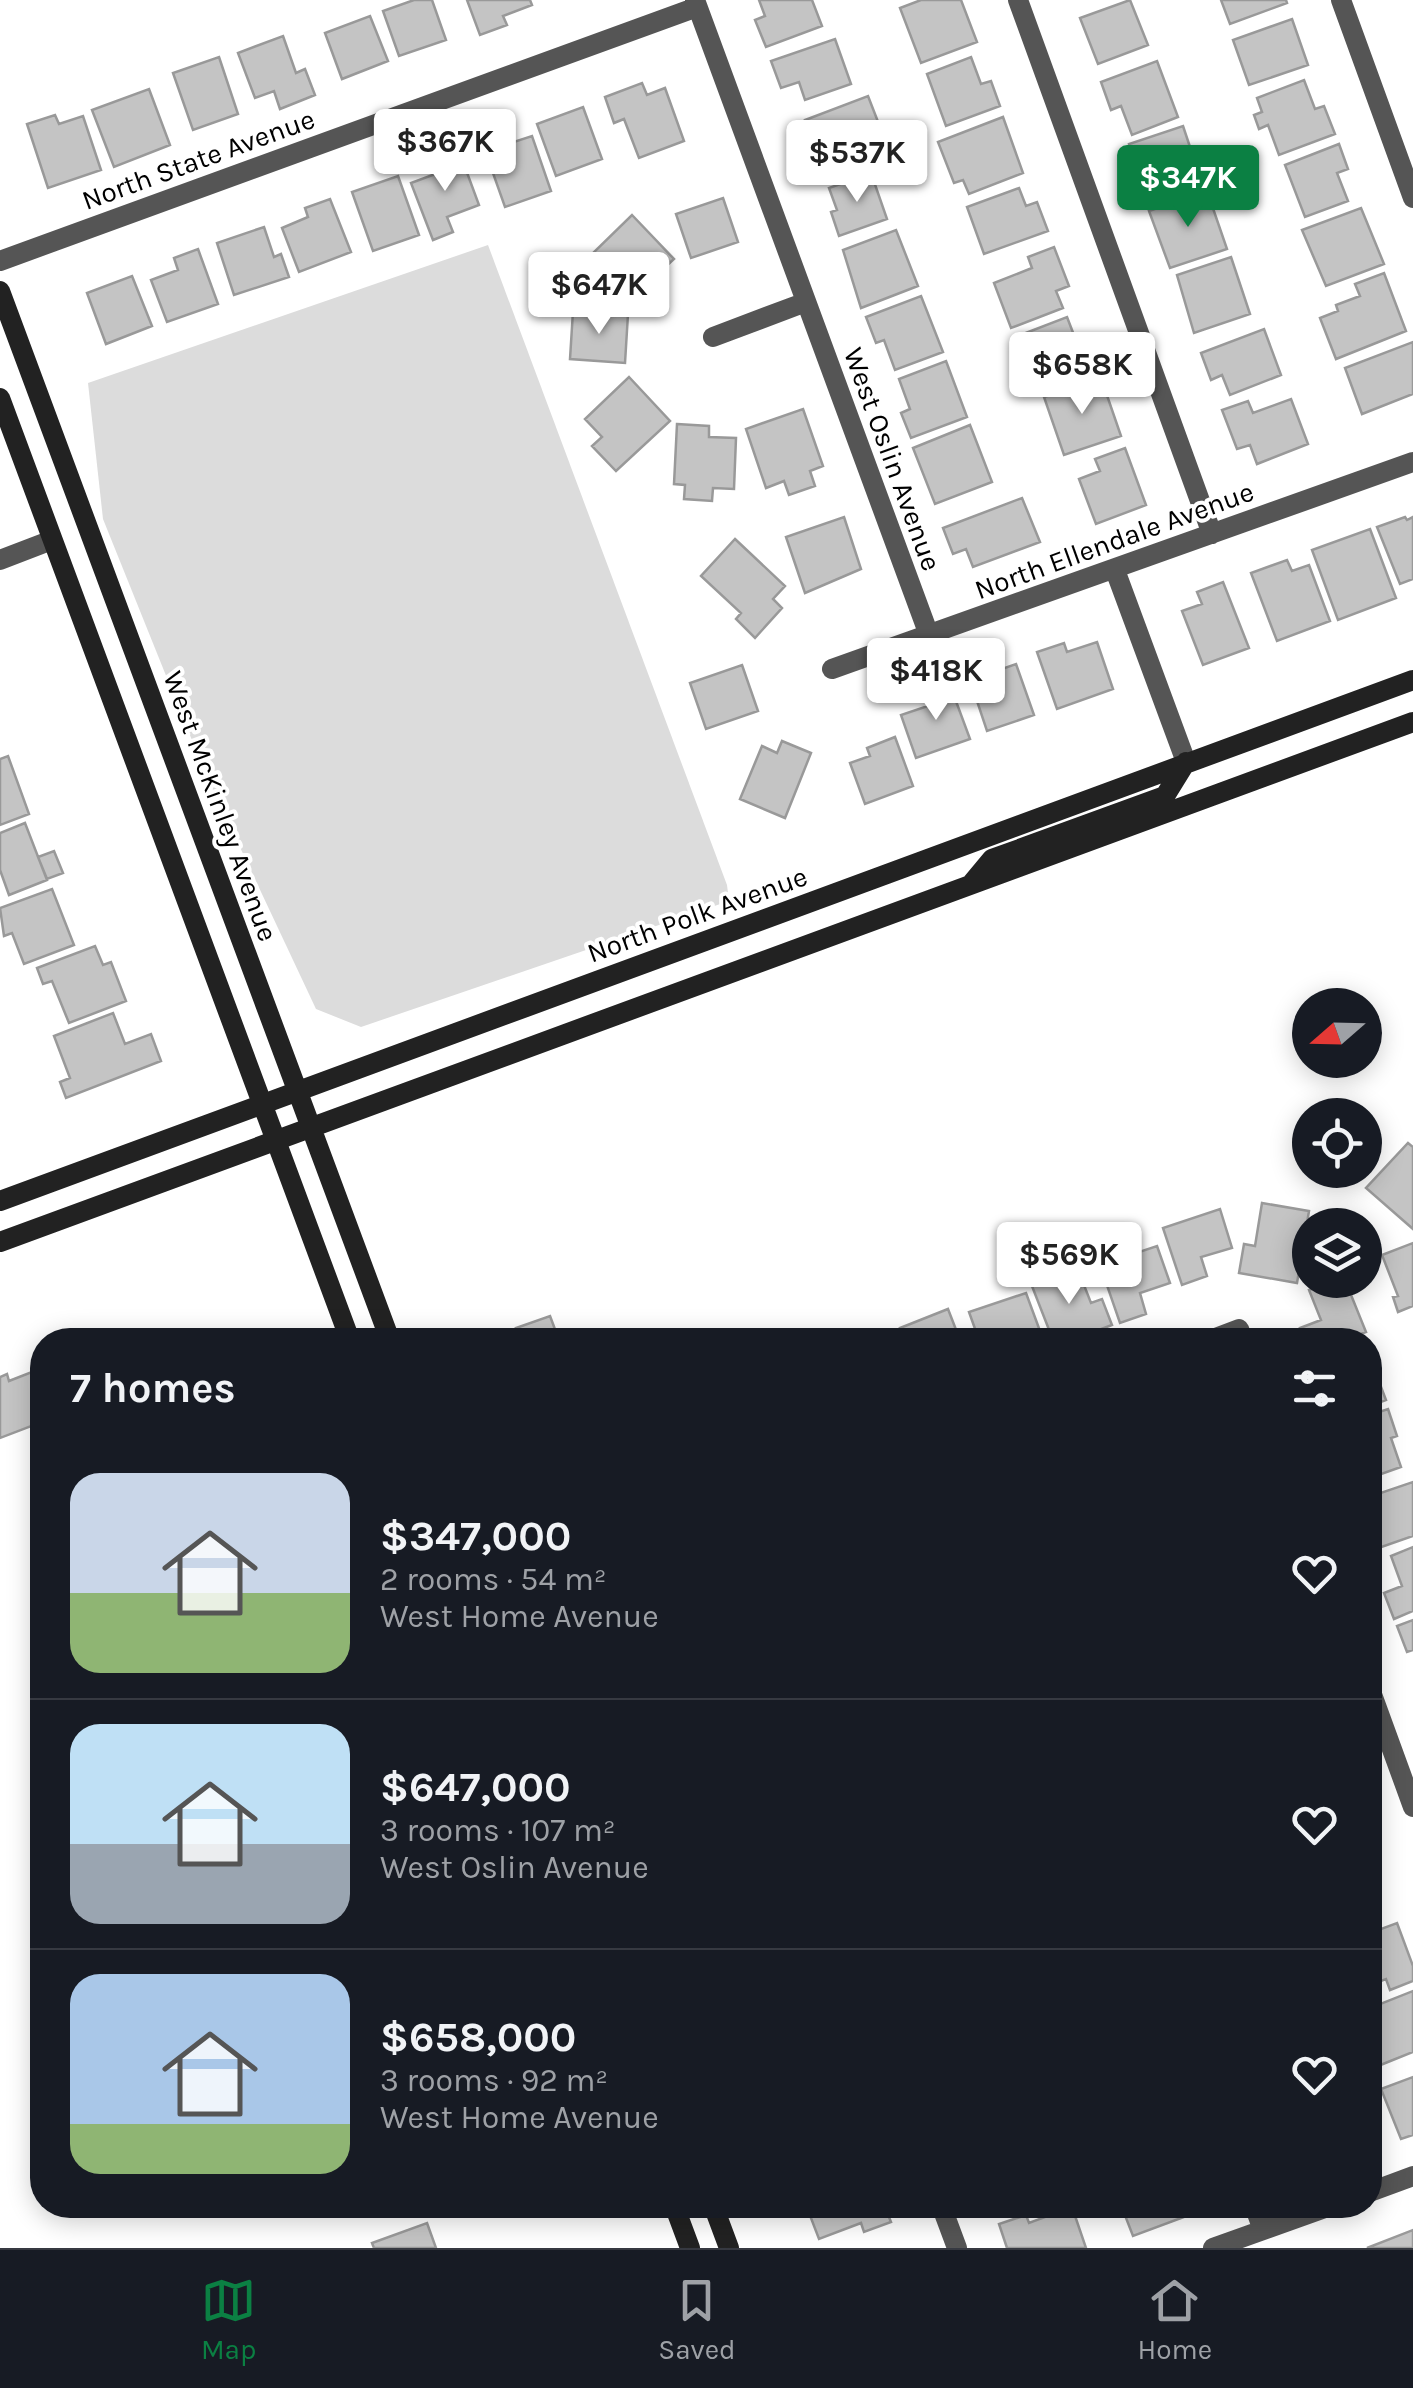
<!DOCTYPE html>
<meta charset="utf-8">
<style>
body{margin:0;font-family:Karla,sans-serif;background:#20242c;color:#f1f3f6;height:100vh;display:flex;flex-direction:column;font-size:38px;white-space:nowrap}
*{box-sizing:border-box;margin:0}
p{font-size:32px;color:#9ea1a6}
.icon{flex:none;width:55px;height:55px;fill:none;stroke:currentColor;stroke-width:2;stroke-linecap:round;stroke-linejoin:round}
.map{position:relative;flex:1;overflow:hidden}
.panel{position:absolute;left:30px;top:1328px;width:1352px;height:890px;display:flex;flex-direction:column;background:#171b24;border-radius:40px;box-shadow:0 5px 25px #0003}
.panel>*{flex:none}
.needle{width:65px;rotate:250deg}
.controls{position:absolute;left:1292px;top:988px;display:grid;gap:20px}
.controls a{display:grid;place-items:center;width:90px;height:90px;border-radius:50%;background:#171b24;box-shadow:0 5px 25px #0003;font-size:50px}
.price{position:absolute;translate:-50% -85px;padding:0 22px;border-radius:10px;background:#fff;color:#222;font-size:32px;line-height:65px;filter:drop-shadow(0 2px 5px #0008)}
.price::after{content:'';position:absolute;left:50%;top:60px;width:30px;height:22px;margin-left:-15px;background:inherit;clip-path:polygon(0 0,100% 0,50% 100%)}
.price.current{background:#0b8043;color:#fff}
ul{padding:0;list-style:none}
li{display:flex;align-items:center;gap:30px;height:250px;padding:0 40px}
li+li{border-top:2px solid #363941}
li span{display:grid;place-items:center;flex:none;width:280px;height:200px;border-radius:30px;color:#555}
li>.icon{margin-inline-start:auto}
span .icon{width:120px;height:120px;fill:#fffc;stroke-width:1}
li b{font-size:42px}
h2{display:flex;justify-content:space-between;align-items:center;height:120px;padding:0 40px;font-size:42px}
.tabs{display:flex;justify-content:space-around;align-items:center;height:140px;border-top:2px solid #363941;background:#171b24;font-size:28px;color:#9ea1a6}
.tabs a{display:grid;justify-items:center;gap:5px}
.tabs .current{color:#0b8043}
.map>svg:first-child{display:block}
</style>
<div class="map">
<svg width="1413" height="2248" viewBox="0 0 1413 2248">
<rect width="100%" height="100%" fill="#fff"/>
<path fill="#dcdcdc" d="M488 245 727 885 729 901 361 1027 316 1009 206 775 103 519 88 383Z"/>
<path fill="#c4c4c4" stroke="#999" stroke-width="2.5" d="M414 0H432L446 40 399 56 383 11Z
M467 0H530L532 5 503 16 507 25 480 35Z
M759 0H812L822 26 766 47 755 20 765 16Z
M921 0H961L977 42 921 63 900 8Z
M1130 0 1148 45 1098 64 1080 18Z
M1221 0H1286L1287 3 1230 24Z
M370 16 388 61 342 79 325 33Z
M1292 19 1308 65 1249 85 1233 40Z
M283 36 296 73 305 69 315 95 280 109 274 91 255 98 238 53Z
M835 39 851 84 805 100 799 82 781 88 771 61Z
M219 57 238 114 193 130 173 73Z
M971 57 981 84 991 81 1000 106 946 126 927 74Z
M1157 61 1178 117 1132 135 1121 106 1111 110 1101 82Z
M1304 80 1315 109 1324 106 1335 134 1279 155 1268 125 1259 129 1254 115 1262 112 1257 98Z
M642 83 647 95 665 88 684 141 639 158 624 119 614 123 605 97Z
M149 89 170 145 114 167 92 110Z
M868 96 887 145 812 174 801 143 812 139 805 120Z
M583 107 602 159 556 176 537 124Z
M55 115 59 124 83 116 101 170 48 188 27 124Z
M1003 117 1023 173 969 194 963 180 954 183 938 142Z
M1183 126 1202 183 1146 202 1129 144Z
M511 132 514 142 532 136 551 191 505 207 482 142Z
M1339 144 1348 169 1337 173 1348 201 1305 217 1285 165Z
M459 151 479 205 447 217 453 232 433 240 411 183 438 173 433 161Z
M871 173 887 219 839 236 831 212 837 210 829 188Z
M398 176 419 235 373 251 352 192Z
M1019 188 1026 206 1037 202 1048 231 984 254 967 207Z
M1207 191 1227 249 1170 268 1149 211Z
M723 198 738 242 691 258 676 214Z
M330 199 351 252 299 272 282 228 308 217 305 208Z
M1361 208 1384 264 1326 286 1302 230Z
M632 215 674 259 630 300 589 257Z
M264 227 274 257 281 254 289 277 234 295 217 243Z
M896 230 918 286 861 308 843 250Z
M1054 247 1069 286 1056 291 1063 308 1011 328 994 283 1032 268 1028 257Z
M198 249 218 304 167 322 151 280 178 270 174 258Z
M1231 257 1250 314 1194 333 1177 275Z
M1384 273 1406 331 1336 359 1320 318 1338 311 1336 305 1360 296 1355 284Z
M132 276 152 326 106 344 87 293Z
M921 296 943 352 895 370 884 340 876 343 866 317Z
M573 311 628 314 625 363 570 359Z
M1067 317 1077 343 1087 339 1097 365 1042 386 1023 334Z
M1264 329 1281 375 1230 395 1222 375 1211 380 1201 353Z
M1413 342V394L1362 414 1345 368Z
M946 361 967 417 911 438 901 413 910 409 899 379Z
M629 377 670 421 616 471 592 446 602 437 585 419Z
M1101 378 1121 436 1064 455 1044 397Z
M1291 399 1308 444 1257 464 1250 445 1237 449 1222 410 1248 401 1253 413Z
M803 409 823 466 810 471 815 486 789 495 784 481 766 488 746 429Z
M677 424 709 426V437L736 438 734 489 713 488 712 501 684 499 685 485 674 484Z
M970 425 992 482 935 504 913 448Z
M1125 448 1146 505 1096 524 1079 479 1100 471 1095 459Z
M1022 498 1040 542 973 567 966 549 953 554 943 528Z
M844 517 861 569 805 593 786 537Z
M1405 517 1407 520 1413 517V579L1400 584 1377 527Z
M1370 529 1396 598 1338 620 1312 550Z
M735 539 785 586 773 599 782 608 755 638 736 619 741 613 701 576Z
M1287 560 1292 571 1309 565 1330 621 1277 641 1251 573Z
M1223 582 1249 648 1203 665 1182 611 1202 604 1197 592Z
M1097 642 1113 689 1057 709 1037 652 1064 643 1067 652Z
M1016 664 1034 715 987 731 970 680Z
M742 665 758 711 706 729 690 683Z
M950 685 970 739 916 758 901 715 928 706 924 694Z
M895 737 913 786 865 804 850 763 870 756 867 748Z
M782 741 811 753 785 818 740 799 762 746 777 753Z
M8 756 29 814 0 825V759Z
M25 823 47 880 9 895 0 870V833Z
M54 851 63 873 47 879 38 857Z
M52 889 74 945 24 964 12 933 4 936 0 908Z
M95 946 103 965 111 962 126 1001 69 1023 52 981 43 984 37 968Z
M113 1013 125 1044 151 1034 161 1061 66 1098 60 1082 70 1078 54 1036Z
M1408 1143 1413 1147V1229L1366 1188Z
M1262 1203 1309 1211 1297 1283 1239 1273 1244 1244 1255 1246Z
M1220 1209 1232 1248 1201 1257 1207 1276 1182 1285 1163 1228Z
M1413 1243V1306L1398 1312 1393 1297 1398 1296 1382 1255Z
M1157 1246 1170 1283 1140 1293 1146 1314 1120 1323 1100 1265Z
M1064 1268 1070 1284 1082 1280 1091 1303 1102 1299 1112 1325 1072 1340H1053L1030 1281Z
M1335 1280H1345L1366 1332 1344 1340H1305L1300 1328 1321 1320 1309 1290Z
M1026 1293 1040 1331 1014 1340H979L969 1312Z
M948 1309 960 1340H905L900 1328Z
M550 1316 559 1340H521L516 1328Z
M1370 1358 1386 1400 1370 1406Z
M42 1368V1422L0 1438V1377L7 1374 9 1381Z
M1388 1409 1397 1436 1391 1438 1401 1467 1370 1478V1415Z
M1413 1482V1536L1370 1551V1489L1376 1487 1378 1494Z
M1413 1547V1611L1394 1619 1384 1593 1402 1586 1391 1556Z
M1413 1620V1650L1407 1652 1397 1626Z
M1371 1859 1380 1884 1370 1888 1379 1913 1370 1917Z
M1397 1923 1413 1966V1981L1390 1990 1386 1979 1370 1985V1933Z
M1413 1991V2052L1378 2066 1370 2045V2008Z
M1413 2077V2135L1401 2139 1381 2089Z
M806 2205H884L891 2222 864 2232 861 2223 819 2239Z
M1121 2205H1189L1192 2214 1133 2236Z
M1072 2207 1086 2248H1007L999 2224 1026 2215 1029 2223Z
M427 2223 436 2248H374L372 2243Z
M1413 2230V2248H1367Z"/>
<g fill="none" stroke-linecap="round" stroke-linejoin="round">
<path stroke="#555" stroke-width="20" d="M695 0 929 635
M1018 0 1212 534
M1341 0 1413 198
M0 261 697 7
M713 337 806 302
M0 560 52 540
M1115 570 1186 762
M832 669 1413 462
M1210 1340 1239 1329 1243 1340
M1370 1689 1413 1807
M1370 2192 1413 2176
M941 2205 957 2248
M1254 2205 1263 2230
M1213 2248 1333 2205"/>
<path stroke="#222" stroke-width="20" d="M0 291 390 1340
M0 398 350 1340
M972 883 992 859 1165 796 1186 762
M0 1201 1413 680
M0 1242 1413 722
M674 2205 690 2248
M713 2205 729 2248"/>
</g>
<g text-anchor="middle" stroke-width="8" stroke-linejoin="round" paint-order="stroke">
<g font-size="28" fill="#000" stroke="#fff">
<text transform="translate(198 159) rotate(-20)" y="10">North State Avenue</text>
<text transform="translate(893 459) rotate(70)" y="10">West Oslin Avenue</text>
<text transform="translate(1114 540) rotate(-20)" y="10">North Ellendale Avenue</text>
<text transform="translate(221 806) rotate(70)" y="10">West McKinley Avenue</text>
<text transform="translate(697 914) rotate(-20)" y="10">North Polk Avenue</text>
</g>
</g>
</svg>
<div class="controls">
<a><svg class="needle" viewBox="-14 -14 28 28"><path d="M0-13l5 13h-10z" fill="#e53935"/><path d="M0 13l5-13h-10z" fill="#9ea1a6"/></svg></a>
<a><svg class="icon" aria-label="locate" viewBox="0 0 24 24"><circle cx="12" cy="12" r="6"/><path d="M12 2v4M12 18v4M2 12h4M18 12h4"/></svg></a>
<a><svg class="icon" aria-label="layers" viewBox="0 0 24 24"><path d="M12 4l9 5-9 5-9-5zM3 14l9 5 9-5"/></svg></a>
</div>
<b class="price" style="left:445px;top:194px">$367K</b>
<b class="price" style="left:857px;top:205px">$537K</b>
<b class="price current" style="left:1188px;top:230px">$347K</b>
<b class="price" style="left:599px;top:337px">$647K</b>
<b class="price" style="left:1082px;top:417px">$658K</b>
<b class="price" style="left:936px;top:723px">$418K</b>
<b class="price" style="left:1069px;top:1307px">$569K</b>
<section class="panel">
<h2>7 homes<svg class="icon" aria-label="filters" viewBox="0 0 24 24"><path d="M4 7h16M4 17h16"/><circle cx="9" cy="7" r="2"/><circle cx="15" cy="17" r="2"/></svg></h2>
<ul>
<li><span style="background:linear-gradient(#c9d6e8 60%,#8fb573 0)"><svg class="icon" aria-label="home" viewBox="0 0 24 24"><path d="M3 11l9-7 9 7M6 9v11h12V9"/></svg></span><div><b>$347,000</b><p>2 rooms · 54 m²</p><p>West Home Avenue</p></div><svg class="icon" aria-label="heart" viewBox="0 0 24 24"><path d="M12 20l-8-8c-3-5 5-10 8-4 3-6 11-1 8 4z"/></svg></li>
<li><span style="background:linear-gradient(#bfe0f5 60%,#9aa5b1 0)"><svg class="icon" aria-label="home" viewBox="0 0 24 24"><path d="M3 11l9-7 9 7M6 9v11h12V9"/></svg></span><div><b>$647,000</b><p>3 rooms · 107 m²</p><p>West Oslin Avenue</p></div><svg class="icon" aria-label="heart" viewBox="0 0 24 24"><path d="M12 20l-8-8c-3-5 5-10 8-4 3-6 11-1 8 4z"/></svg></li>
<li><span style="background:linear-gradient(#a9c7e8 75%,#8fb573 0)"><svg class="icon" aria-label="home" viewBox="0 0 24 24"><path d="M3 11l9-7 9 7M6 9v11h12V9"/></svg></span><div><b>$658,000</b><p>3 rooms · 92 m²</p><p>West Home Avenue</p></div><svg class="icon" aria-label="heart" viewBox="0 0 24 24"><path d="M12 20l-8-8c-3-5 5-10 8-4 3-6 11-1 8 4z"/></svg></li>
</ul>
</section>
</div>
<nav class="tabs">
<a class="current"><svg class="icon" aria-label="map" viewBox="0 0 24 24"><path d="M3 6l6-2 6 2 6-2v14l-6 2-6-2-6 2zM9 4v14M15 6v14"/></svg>Map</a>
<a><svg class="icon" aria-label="saved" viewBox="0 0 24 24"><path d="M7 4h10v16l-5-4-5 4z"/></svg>Saved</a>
<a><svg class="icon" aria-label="home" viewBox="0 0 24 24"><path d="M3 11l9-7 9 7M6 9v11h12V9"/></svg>Home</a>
</nav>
